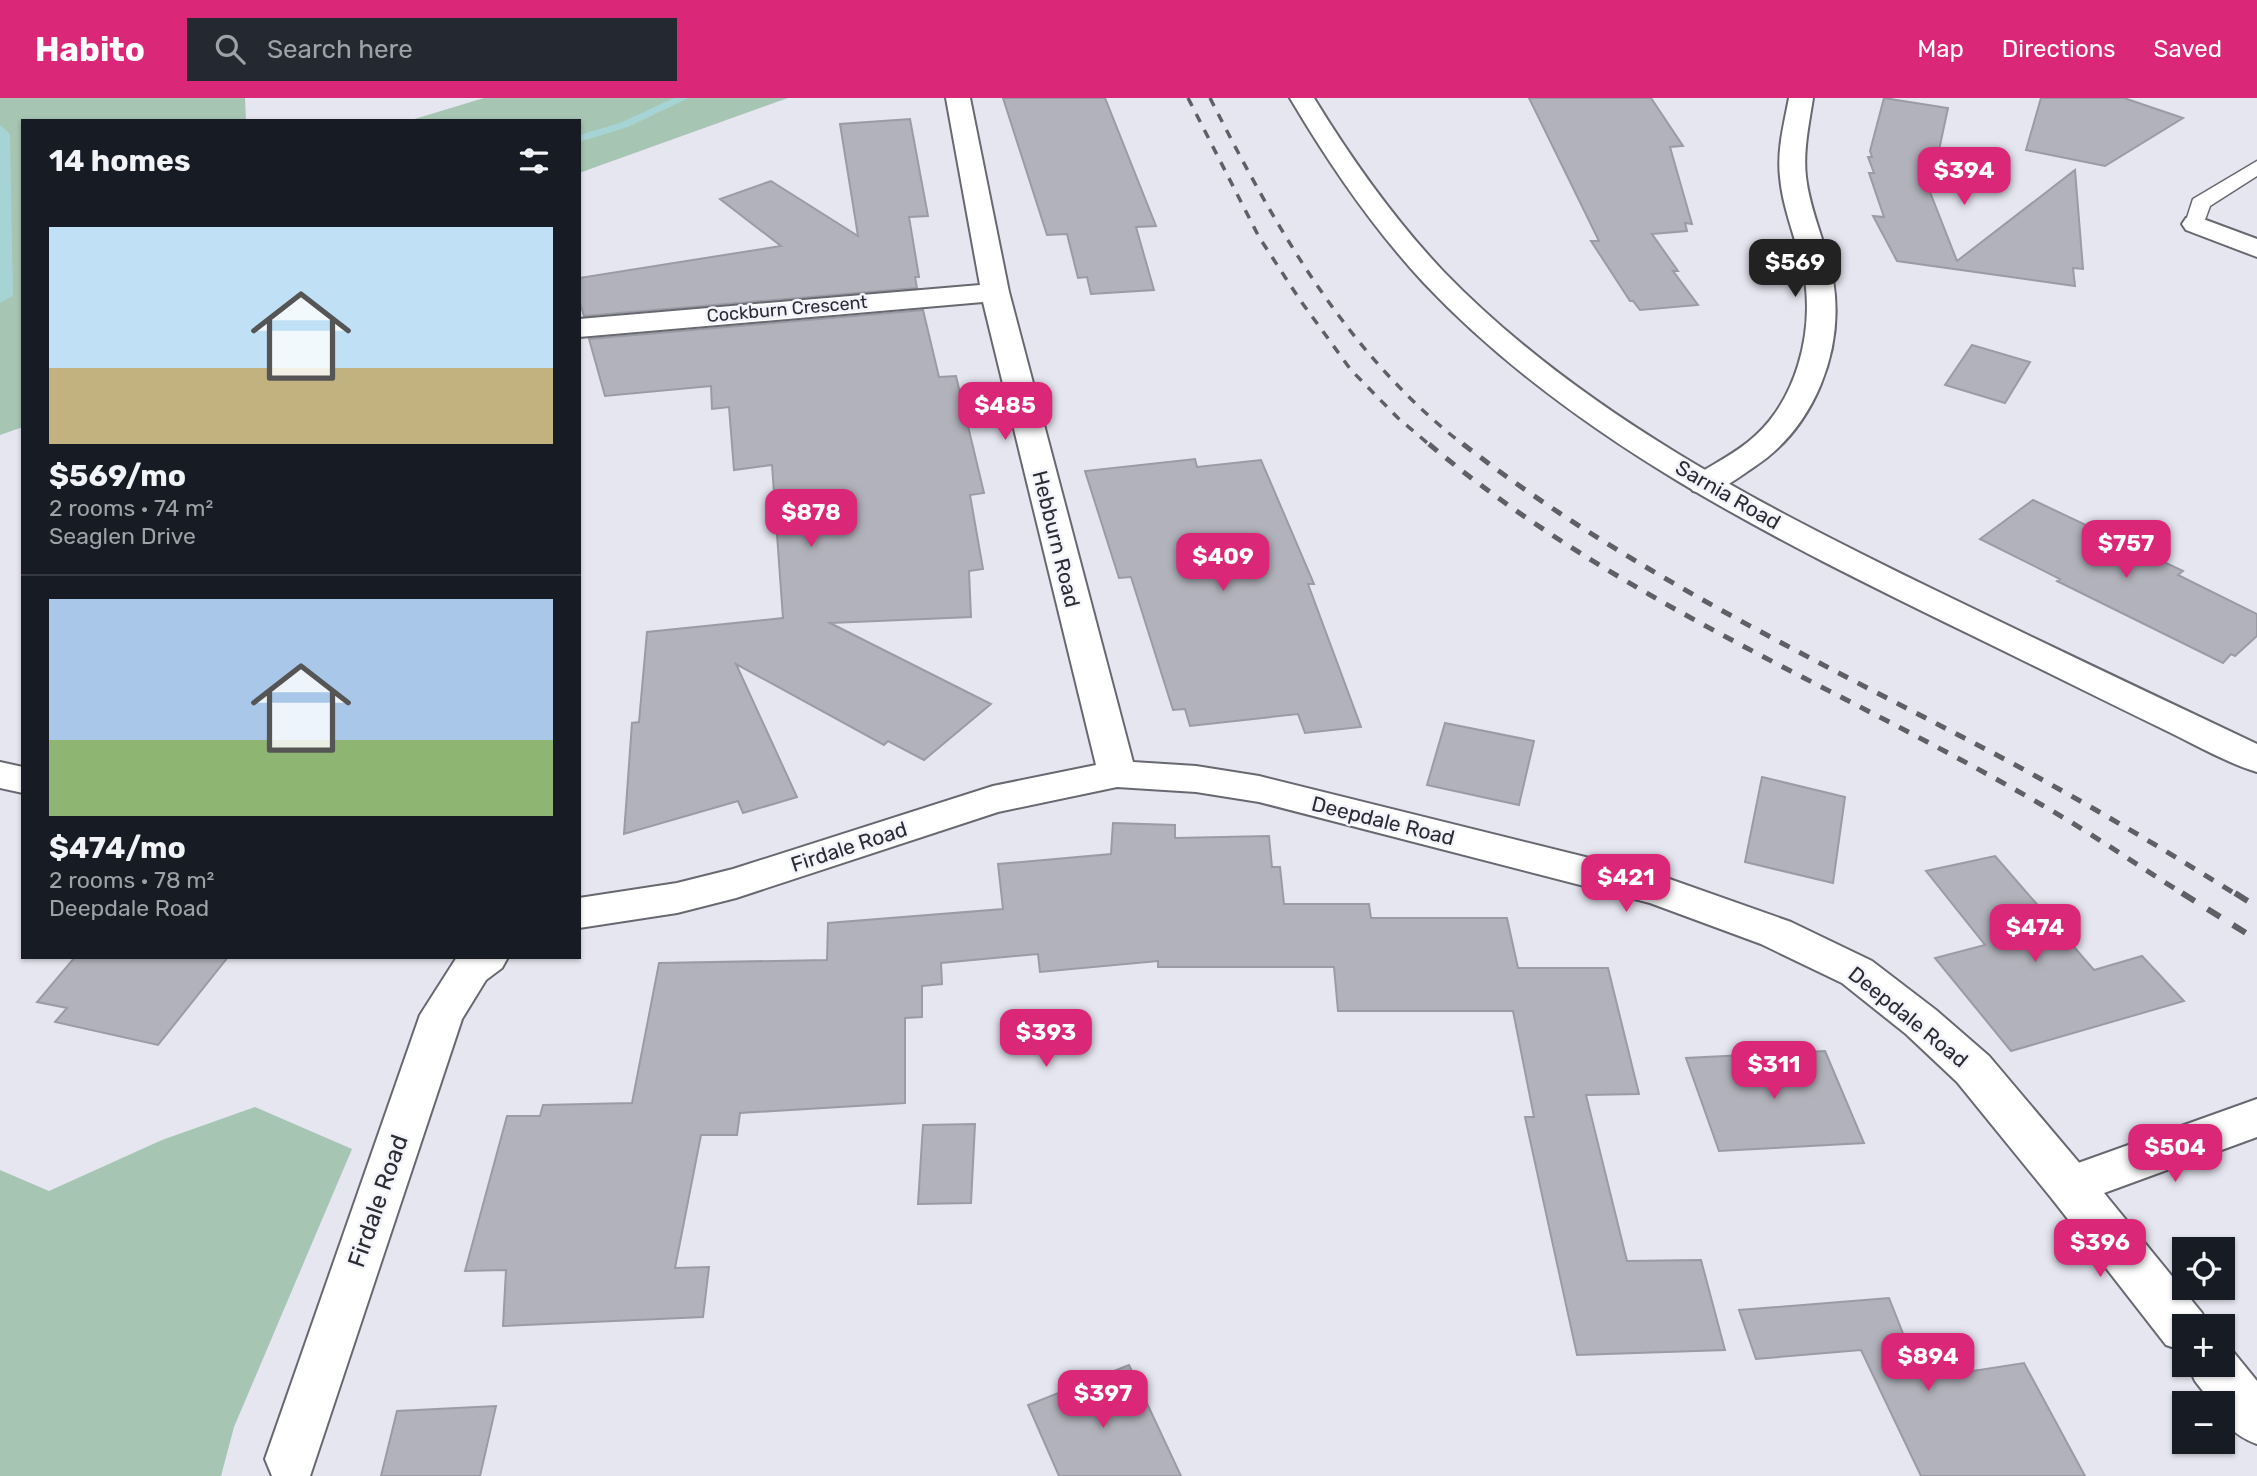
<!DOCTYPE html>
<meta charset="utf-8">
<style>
body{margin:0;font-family:Rubik,sans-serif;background:#242831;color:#f1f3f6;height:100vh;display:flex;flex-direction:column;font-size:26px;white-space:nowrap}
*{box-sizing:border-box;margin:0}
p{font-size:23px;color:#9ea1a6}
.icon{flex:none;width:38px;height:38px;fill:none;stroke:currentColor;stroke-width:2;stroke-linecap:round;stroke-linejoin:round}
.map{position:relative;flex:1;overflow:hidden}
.panel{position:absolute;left:21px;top:21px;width:560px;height:840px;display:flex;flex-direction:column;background:#171b24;border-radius:0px;box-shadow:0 2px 5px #0004}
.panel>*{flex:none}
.buttons{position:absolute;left:2172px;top:1139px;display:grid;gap:14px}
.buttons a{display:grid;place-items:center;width:63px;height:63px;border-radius:0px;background:#171b24;box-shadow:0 2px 5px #0004;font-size:35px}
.price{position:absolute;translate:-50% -60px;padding:0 16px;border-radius:14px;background:#db2777;color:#fff;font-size:23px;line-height:46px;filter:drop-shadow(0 2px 4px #0008)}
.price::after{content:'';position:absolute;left:50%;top:42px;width:21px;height:16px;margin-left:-10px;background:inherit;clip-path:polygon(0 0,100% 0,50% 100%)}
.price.selected{background:#222;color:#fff}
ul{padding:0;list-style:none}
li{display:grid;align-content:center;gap:14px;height:371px;padding:0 28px}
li+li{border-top:2px solid #363941}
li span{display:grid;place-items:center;height:217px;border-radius:0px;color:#555}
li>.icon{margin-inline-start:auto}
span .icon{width:126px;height:126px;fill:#fffc;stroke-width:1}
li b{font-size:30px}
h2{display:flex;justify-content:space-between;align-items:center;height:84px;padding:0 28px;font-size:30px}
header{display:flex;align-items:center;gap:42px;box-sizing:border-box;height:98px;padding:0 35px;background:#db2777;color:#fff}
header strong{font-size:33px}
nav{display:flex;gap:38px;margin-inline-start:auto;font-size:24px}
.search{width:490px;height:63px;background:#242831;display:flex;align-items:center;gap:18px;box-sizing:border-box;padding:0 24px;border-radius:0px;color:#9ea1a6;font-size:26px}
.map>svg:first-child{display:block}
</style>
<header>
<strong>Habito</strong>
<div class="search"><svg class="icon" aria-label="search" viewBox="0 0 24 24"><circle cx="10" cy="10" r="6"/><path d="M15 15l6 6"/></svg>Search here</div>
<nav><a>Map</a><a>Directions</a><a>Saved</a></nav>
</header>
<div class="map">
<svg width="2257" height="1378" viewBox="0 0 2257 1378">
<rect width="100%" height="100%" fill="#e5e6f0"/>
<path fill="#a6c5b3" d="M0 0H245L246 23H23V329L0 337Z
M484 0H788L579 75V23H408Z
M255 1009 352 1051 234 1329 221 1378H0V1072L49 1093 162 1042Z"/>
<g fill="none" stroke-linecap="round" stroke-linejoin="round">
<path fill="#a6d3d3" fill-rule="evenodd" d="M674 0H689L628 29 579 44V37L620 25Z
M0 27 10 36 13 198 0 205Z"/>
</g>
<path fill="#b1b2bb" stroke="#9a9ba4" stroke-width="2" d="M1003 0H1105L1156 128 1136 129 1154 192 1091 196 1087 179 1078 180 1067 136 1047 137Z
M1529 0H1651L1683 48 1670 49 1692 126 1685 125 1687 133 1652 136 1678 173H1673L1698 207 1640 212 1633 203H1630L1591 143H1599Z
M1884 0 1948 10 1930 94 1957 163 2075 72 2083 171 2073 170 2075 188 1897 163 1873 118 1884 119 1869 75H1874L1868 59H1872L1870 53Z
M2041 0H2124L2183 20 2105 68 2026 52Z
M910 21 928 118 909 119 919 179H915L917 190 584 218 579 202V180L781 148 720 101 771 83 858 138 840 26Z
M923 212 939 279 956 278 984 395 970 397 983 471 969 473 971 519 830 525 991 606 924 662 888 643 884 647 736 566 797 699 743 715 738 703 624 736 632 625 639 624 647 534 783 520 772 367 734 372 729 309 712 311 711 288 605 298 589 241Z
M1972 247 2030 264 2005 305 1945 287Z
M1195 361 1197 369 1261 362 1314 486H1308L1361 629 1305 635 1298 616 1190 628 1185 611 1173 612 1131 479 1119 480 1085 373Z
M2033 402 2183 473 2178 477 2257 516V538L2235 558 2231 556 2223 565 2057 483 2060 481 1980 441Z
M1445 625 1534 643 1519 707 1427 687Z
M1762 679 1845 699 1833 785 1745 764Z
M1113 725 1175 727V740L1269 738 1272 769H1280L1284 806H1369L1371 820H1507L1518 870H1608L1639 996 1586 997 1627 1163 1701 1162 1725 1252 1577 1257 1525 1019H1534L1513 913H1338L1334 869H1158V863L1040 874 1038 856 941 865 942 886 922 888V919L905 920V1005L740 1015 737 1037H701L675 1170 709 1169 703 1219 503 1228 506 1172 465 1173 507 1018H540L543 1007 632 1005 659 865 827 862 828 825 1003 811 998 766 1111 756Z
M1995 758 2094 872 2142 858 2184 903 2011 953 1935 860 1985 847 1926 773Z
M75 859H228L158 947 55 924 67 910 37 904Z
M1825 953 1864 1045 1719 1053 1686 960Z
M975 1026 971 1105 918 1106 923 1027Z
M1889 1200 1921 1281 2024 1265 2085 1378H1921L1861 1252 1756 1261 1739 1212Z
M1129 1267 1181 1378H1059L1028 1307Z
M496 1308 480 1378H381L397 1313Z"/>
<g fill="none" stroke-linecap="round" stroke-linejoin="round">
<defs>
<path id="service" d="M2257 63V78L2210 108 2202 130H2188L2185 126 2193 101Z"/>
<path id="minor" d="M946 0H970L1009 194 1133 664 1196 668 1259 678 1658 777 1791 824 1872 863 1936 912 1989 958 2087 1074 2093 1088 2087 1102 2070 1108 2053 1102 1957 984 1906 936 1842 885 1761 846 1650 805 1259 704 1196 694 1117 689 998 714 736 800 677 815 579 830V800L677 785 733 771 993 688 1096 667 983 204 579 239V221L980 187Z
M1789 0H1813C1809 26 1803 53 1806 79 1810 115 1827 147 1833 182 1845 252 1814 330 1754 369 1736 381 1716 399 1693 393L1688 386 1693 379C1713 366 1737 355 1755 338 1796 301 1813 236 1805 182 1799 147 1783 114 1780 79 1777 52 1784 26 1789 0Z
M2195 118 2257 141V159L2186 132 2182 126 2186 120Z
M0 664 23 669V695L0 690Z
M457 859H508L502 870 486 882 462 921 310 1378H272L265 1361 420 917Z"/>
<path id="tertiary" d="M2257 1001V1039L2104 1095 2202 1215 2208 1228H2184V1253L2166 1247 2053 1102 2047 1088 2053 1074Z
M2222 1248 2231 1251 2257 1283V1346C2238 1339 2222 1328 2222 1306H2213L2195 1283 2188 1267H2222Z"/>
<path id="secondary" d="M1290 0H1314C1352 62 1393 120 1443 173 1581 316 1764 409 1941 495 2046 546 2151 596 2257 646V674C2227 665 2198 648 2169 634 2117 609 2065 583 2012 557 1806 456 1585 355 1424 185 1372 129 1329 66 1290 0Z"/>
</defs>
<use href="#service" stroke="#676870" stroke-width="3"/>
<use href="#minor" stroke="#676870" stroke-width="4"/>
<use href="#tertiary" stroke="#676870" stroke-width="4"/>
<use href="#secondary" stroke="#676870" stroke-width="4"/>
<use href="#service" fill="#fff" fill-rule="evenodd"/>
<use href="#minor" fill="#fff" fill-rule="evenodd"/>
<use href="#tertiary" fill="#fff" fill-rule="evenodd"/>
<use href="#secondary" fill="#fff" fill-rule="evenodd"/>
<path stroke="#5f6065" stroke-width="3.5" stroke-dasharray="9 9" stroke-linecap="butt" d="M1188 0 1259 139 1300 202 1351 272 1398 320 1431 348
M1210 0C1276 130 1347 257 1465 348"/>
<path stroke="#5f6065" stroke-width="5" stroke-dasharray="11 11" stroke-linecap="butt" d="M1429 346C1612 500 1837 588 2042 707 2091 735 2137 767 2185 797
M1463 346C1629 475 1823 565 2008 663 2086 705 2162 750 2237 797"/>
<path stroke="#5f6065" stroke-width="6" stroke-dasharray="15 15" stroke-linecap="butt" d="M2182 795 2257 842
M2235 795 2257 809"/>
</g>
<g text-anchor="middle" stroke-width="5" stroke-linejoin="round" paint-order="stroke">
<g font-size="18" fill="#2b2c2f" stroke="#f2f3fd">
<text transform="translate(787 211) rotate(-5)" y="6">Cockburn Crescent</text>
</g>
<g font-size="21" fill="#2b2c2f" stroke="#f2f3fd">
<text transform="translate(1728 397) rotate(30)" y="7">Sarnia Road</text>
<text transform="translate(1056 441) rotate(76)" y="7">Hebburn Road</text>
<text transform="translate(1383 723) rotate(14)" y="7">Deepdale Road</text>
<text transform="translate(849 749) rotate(-18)" y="7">Firdale Road</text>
<text transform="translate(1908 919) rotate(39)" y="7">Deepdale Road</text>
</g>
<g font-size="24" fill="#2b2c2f" stroke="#f2f3fd">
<text transform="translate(378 1103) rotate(-71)" y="8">Firdale Road</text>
</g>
</g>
</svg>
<div class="buttons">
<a><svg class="icon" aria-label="locate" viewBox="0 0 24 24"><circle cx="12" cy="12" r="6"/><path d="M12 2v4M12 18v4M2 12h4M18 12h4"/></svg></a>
<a>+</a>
<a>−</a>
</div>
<b class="price" style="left:1964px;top:109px">$394</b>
<b class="price selected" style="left:1795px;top:201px">$569</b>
<b class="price" style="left:1005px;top:344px">$485</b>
<b class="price" style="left:811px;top:451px">$878</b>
<b class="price" style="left:2126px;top:482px">$757</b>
<b class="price" style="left:1223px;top:495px">$409</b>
<b class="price" style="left:1626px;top:816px">$421</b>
<b class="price" style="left:2035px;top:866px">$474</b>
<b class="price" style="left:1046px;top:971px">$393</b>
<b class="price" style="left:1774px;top:1003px">$311</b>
<b class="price" style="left:2175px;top:1086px">$504</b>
<b class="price" style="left:2100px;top:1181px">$396</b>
<b class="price" style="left:1928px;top:1295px">$894</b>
<b class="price" style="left:1103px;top:1332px">$397</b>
<section class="panel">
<h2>14 homes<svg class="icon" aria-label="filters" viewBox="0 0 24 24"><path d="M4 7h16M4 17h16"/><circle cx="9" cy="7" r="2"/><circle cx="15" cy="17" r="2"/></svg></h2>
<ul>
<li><span style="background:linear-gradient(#bfe0f5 65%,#c2b280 0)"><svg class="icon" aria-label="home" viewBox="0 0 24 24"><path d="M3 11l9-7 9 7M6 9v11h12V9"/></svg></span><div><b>$569/mo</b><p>2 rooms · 74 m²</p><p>Seaglen Drive</p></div></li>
<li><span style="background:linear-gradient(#a9c7e8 65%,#8fb573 0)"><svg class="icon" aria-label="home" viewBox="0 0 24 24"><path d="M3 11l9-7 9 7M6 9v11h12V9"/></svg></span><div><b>$474/mo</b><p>2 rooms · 78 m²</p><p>Deepdale Road</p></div></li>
</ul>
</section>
</div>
